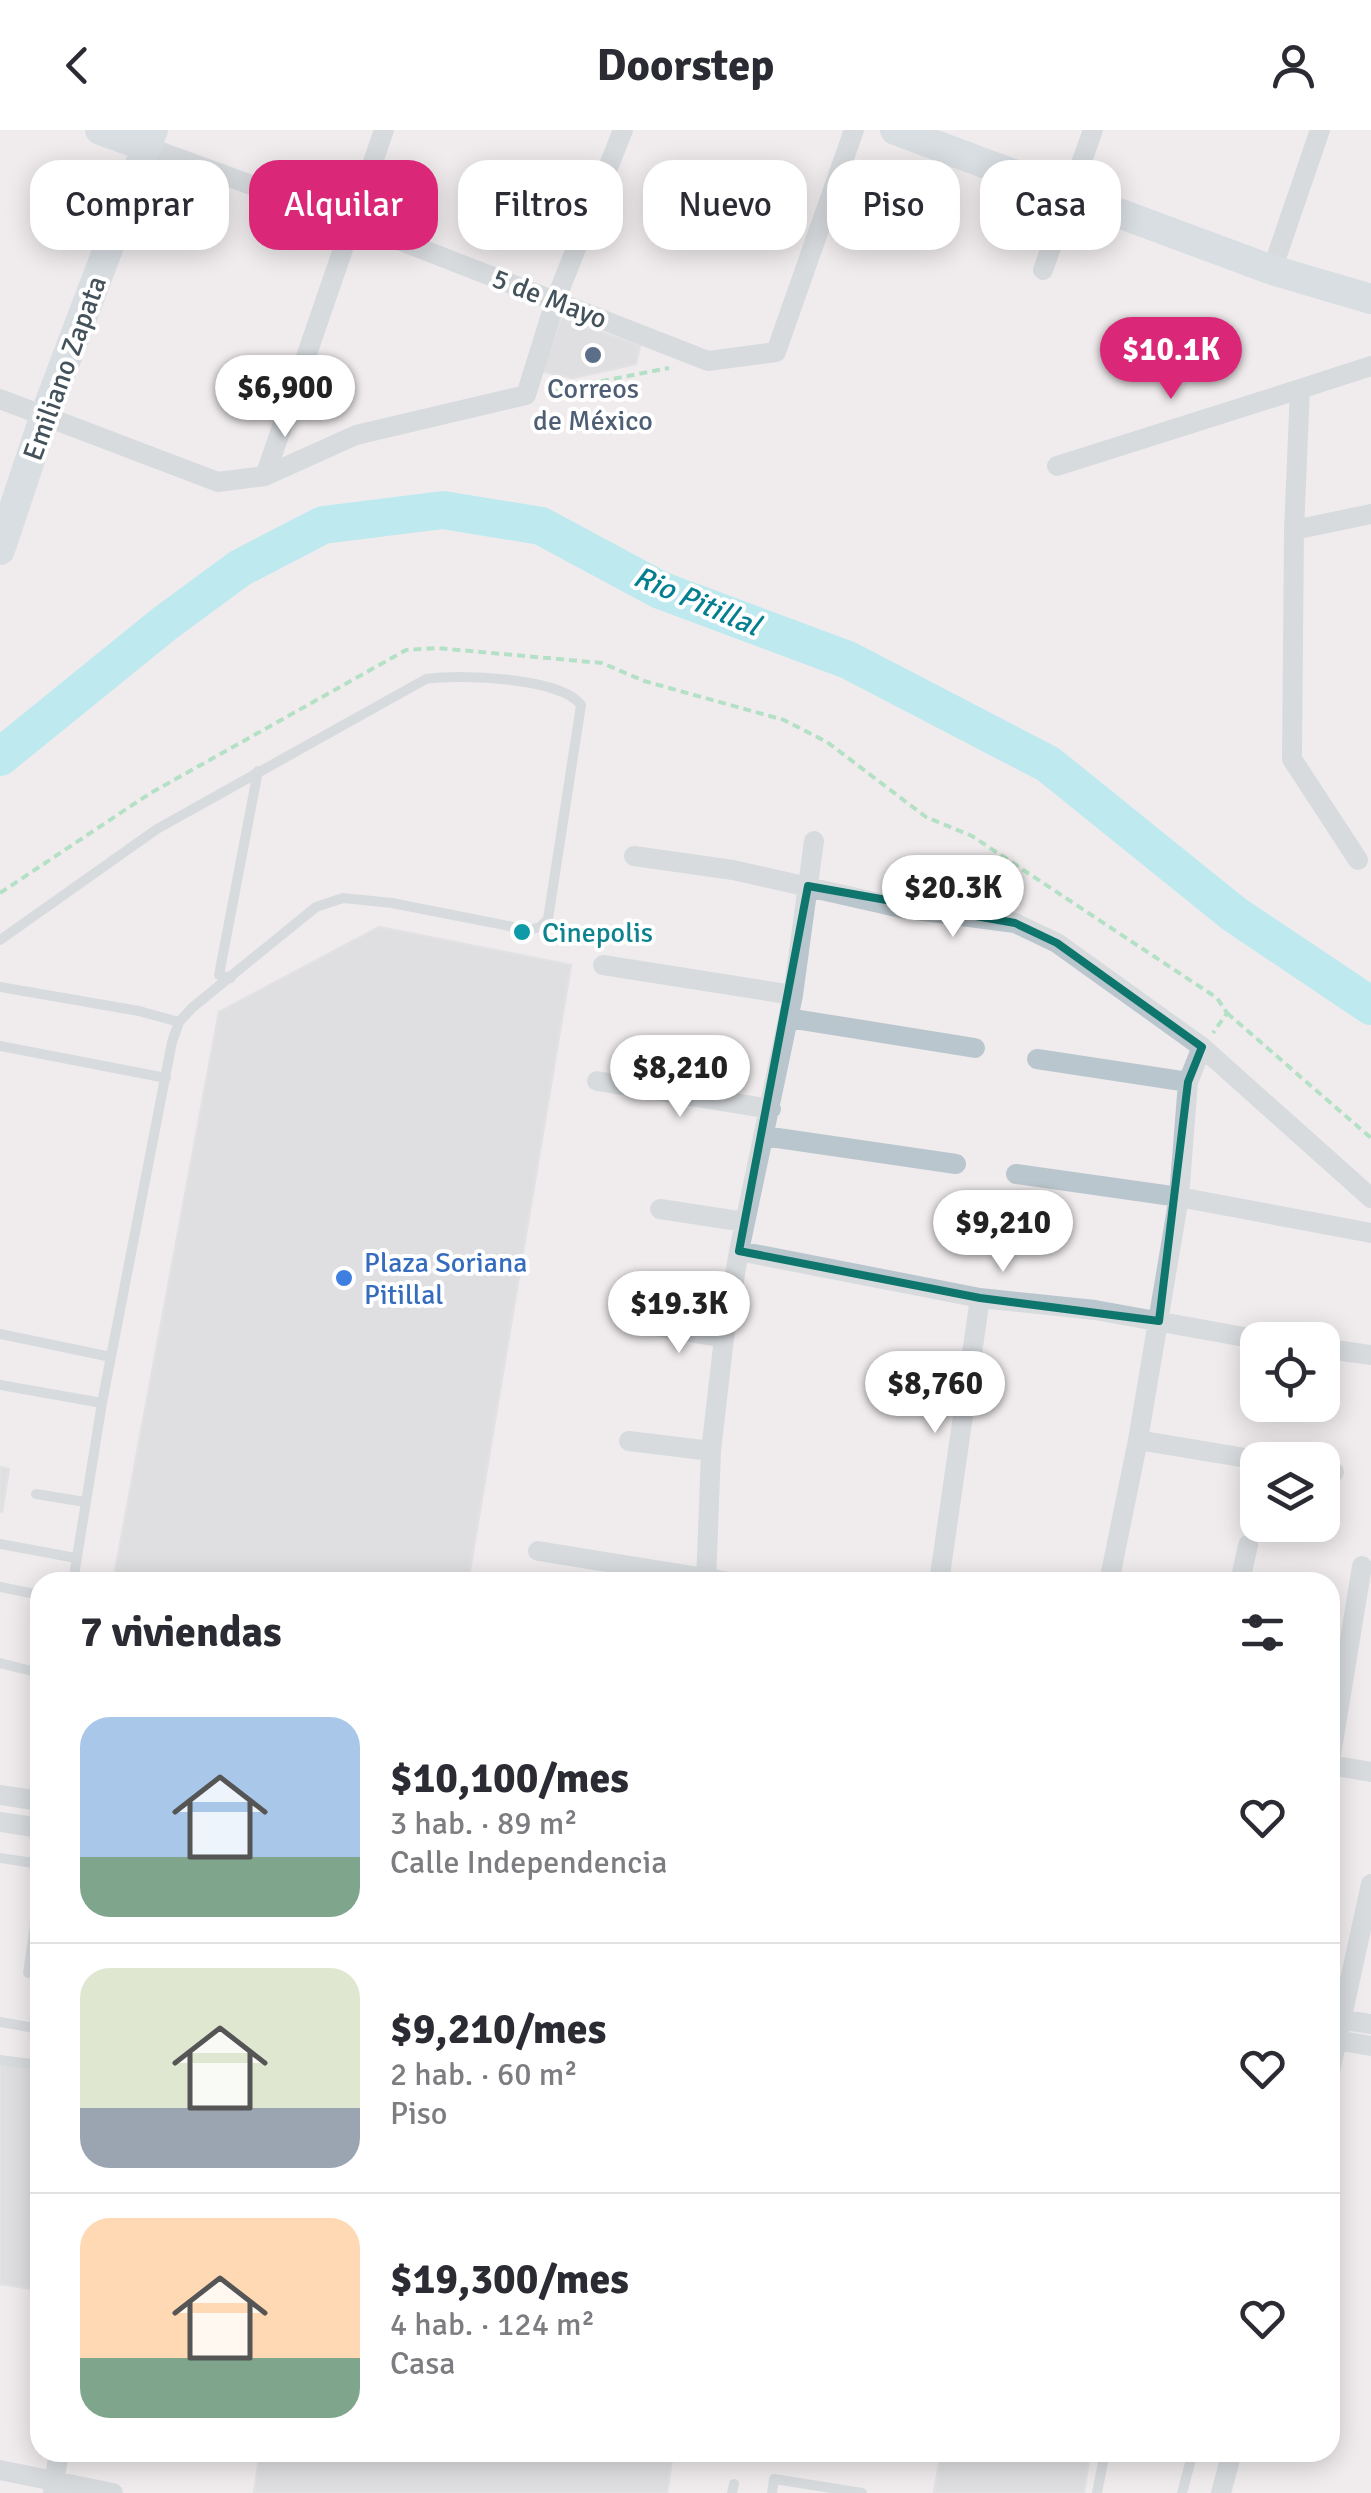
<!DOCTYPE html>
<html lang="es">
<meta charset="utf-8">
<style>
body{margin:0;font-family:Signika,sans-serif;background:#f7f7f7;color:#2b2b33;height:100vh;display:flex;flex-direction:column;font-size:38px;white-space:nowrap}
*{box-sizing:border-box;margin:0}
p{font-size:32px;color:#7c7c81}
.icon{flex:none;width:55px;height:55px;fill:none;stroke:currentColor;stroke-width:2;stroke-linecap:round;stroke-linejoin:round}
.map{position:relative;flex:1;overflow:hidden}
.panel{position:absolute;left:30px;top:1442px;width:1310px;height:890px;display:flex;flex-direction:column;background:#fff;border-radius:30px;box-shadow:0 5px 25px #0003}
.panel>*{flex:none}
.top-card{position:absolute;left:30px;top:30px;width:1312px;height:90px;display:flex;gap:20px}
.tools{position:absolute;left:1240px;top:1192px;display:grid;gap:20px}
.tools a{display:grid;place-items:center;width:100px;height:100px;border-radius:20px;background:#fff;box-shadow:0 5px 25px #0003;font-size:50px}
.price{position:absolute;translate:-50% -85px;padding:0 22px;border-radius:35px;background:#fff;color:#222;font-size:32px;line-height:65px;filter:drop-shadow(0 2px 5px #0008)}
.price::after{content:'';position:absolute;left:50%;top:60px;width:30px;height:22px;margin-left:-15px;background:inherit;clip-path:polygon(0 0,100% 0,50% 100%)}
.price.selected{background:#db2777;color:#fff}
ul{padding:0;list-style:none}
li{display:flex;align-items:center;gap:30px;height:250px;padding:0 50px}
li+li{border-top:2px solid #e1e1e2}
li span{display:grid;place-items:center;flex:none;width:280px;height:200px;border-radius:30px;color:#555}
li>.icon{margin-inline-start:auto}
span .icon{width:120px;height:120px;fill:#fffc;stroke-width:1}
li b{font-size:42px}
h2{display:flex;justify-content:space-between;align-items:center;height:120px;padding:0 50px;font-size:42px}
.pill{padding:0 35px;border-radius:30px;background:#fff;box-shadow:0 5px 25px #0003;font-size:35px;line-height:90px}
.pill.selected{background:#db2777;color:#fff}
header{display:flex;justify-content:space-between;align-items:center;height:130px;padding:0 50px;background:#fff;font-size:45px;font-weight:800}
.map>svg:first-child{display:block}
</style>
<header><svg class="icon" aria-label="back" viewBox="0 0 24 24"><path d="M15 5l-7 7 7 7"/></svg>Doorstep<svg class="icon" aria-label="person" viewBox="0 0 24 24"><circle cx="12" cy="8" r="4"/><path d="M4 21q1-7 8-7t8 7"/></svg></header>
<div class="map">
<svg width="1371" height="2363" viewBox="0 0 1371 2363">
<rect width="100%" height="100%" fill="#f0eced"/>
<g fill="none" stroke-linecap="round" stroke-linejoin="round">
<path stroke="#80e4f2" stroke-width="38" d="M0 627 164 494 240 438 323 395 443 380 541 396 660 460 848 530 1048 634 1234 784 1371 876"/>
</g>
<path fill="#c9ccd2" stroke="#d0d3d9" stroke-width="2.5" d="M562 188 640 216 636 234 573 248 541 241Z
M379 797 571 835 468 1452H113L219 882Z
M0 1337 9 1339 2 1382 0 1381Z
M0 1933 40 1939V2160L0 2154Z
M260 2322H673L667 2363H254Z
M941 2322H1090L1084 2363H934Z"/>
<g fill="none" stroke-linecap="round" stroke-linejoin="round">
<path stroke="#6cd297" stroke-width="4" stroke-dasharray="8 5" stroke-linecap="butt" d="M550 261 669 238
M0 763 149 664 406 520 437 518 602 533 644 551 784 590 827 612 926 687 972 706 1217 868 1227 883 1213 903
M1227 883 1371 1008"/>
<path stroke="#bac6cd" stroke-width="10" d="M0 810 157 699 426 549C458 544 561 547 581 575L548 789 540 797 529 800 392 773 343 768 316 777 193 877 179 892 172 912 102 1273 73 1452
M231 848 219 845 258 641
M0 857 139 881 179 892
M0 916 166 948
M0 1204 111 1227
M0 1255 102 1273
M36 1364 85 1372
M0 1414 76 1428
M0 1457 40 1465
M0 1533 40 1543
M0 1728 40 1734
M28 1843 40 1760
M0 1892 40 1899
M0 1930 40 1935
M732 2363 734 2354
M772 2363 774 2349 862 2363
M1097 2363 1105 2322
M1182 2363 1193 2322"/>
<path stroke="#bac6cd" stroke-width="20" d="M147 17 350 91 708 231 776 222 854 0
M1043 140 1093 0
M1272 140 1320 0
M0 269 218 352 265 346 356 305 526 265 556 169 623 0
M1057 336 1300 259
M265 346 384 0
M1294 400 1371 384
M634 726 733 740 901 778 1015 793 1057 813 1202 917 1371 1068
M1358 730 1292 629 1294 400 1300 259 1371 236
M603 835 793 865
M788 888 975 918
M1037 929 1188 952
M597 951 771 979
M764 1006 956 1034
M1016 1044 1179 1067 1371 1103
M660 1079 745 1092
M739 1121 980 1168 1095 1180 1261 1210
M642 1194 724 1208
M1322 1218 1371 1225
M1138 1310 1258 1330
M629 1311 711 1321
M1322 1341 1334 1342
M538 1421 730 1452
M706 1452 711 1321 724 1208 739 1121 793 865 814 711
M939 1452 980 1168
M1109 1452 1138 1310 1179 1067 1188 952 1202 917
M1240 1452 1248 1415
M1330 1631 1362 1436
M1330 1635 1371 1642
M0 1665 40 1671
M0 1692 40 1698
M1333 1888 1371 1894
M1330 1909 1371 1916
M1330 1941 1371 1754
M0 2340 113 2363
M53 2360 59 2322
M1221 2363 1232 2322"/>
<path stroke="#bdccd8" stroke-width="30" d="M100 0 147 17
M895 0 1272 140 1371 169
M0 420 45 285 153 0"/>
</g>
<path d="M0 0H1371V2363H0ZM808 756 1015 793 1057 813 1202 917 1188 952 1159 1191 980 1168 739 1121Z" fill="#f0eced" fill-opacity=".55" fill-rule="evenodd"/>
<path fill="none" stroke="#0f766e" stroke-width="8" stroke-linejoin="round" d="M808 756 1015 793 1057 813 1202 917 1188 952 1159 1191 980 1168 739 1121Z"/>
<circle fill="#5c6f8a" stroke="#fff" stroke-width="4" cx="593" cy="225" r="10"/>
<circle fill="#0f9aa8" stroke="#fff" stroke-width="4" cx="522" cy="802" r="10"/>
<circle fill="#3f7fe0" stroke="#fff" stroke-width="4" cx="344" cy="1148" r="10"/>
<g text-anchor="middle" stroke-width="8" stroke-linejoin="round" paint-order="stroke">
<g font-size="28" fill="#44525b" stroke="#fff">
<text transform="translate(550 168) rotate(21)" y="10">5 de Mayo</text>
<text transform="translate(64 238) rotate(-70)" y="10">Emiliano Zapata</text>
</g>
<g font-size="28" fill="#4e5e75" stroke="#fff">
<text x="593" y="268">Correos<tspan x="593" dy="32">de México</tspan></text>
</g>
<g font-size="28" fill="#0d838f" stroke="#fff" text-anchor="start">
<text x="542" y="812">Cinepolis</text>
</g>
<g font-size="28" fill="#366cbe" stroke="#fff" text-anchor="start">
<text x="364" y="1142">Plaza Soriana<tspan x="364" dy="32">Pitillal</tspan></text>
</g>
<g font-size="30" font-style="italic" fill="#047f91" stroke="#fff">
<text transform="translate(697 471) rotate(23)" y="10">Rio Pitillal</text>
</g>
</g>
</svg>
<div class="tools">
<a><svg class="icon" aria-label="locate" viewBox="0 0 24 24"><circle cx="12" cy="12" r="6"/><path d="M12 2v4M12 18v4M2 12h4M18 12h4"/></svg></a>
<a><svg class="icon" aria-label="layers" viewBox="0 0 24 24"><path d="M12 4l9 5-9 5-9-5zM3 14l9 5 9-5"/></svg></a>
</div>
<b class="price selected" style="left:1171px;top:272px">$10.1K</b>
<b class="price" style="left:285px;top:310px">$6,900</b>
<b class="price" style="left:953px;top:810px">$20.3K</b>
<b class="price" style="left:680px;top:990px">$8,210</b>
<b class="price" style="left:1003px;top:1145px">$9,210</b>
<b class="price" style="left:679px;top:1226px">$19.3K</b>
<b class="price" style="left:935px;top:1306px">$8,760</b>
<div class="top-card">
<a class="pill">Comprar</a>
<a class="pill selected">Alquilar</a>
<a class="pill">Filtros</a>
<a class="pill">Nuevo</a>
<a class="pill">Piso</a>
<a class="pill">Casa</a>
</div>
<section class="panel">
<h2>7 viviendas<svg class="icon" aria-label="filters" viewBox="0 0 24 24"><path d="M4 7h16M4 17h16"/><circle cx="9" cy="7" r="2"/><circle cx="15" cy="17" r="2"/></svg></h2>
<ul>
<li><span style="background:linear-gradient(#a9c7e8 70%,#7fa58c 0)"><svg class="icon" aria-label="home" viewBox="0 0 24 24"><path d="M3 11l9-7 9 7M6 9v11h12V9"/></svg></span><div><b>$10,100/mes</b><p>3 hab. · 89 m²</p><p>Calle Independencia</p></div><svg class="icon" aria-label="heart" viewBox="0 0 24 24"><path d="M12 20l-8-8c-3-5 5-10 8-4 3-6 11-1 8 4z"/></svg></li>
<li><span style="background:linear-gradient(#dfe7d0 70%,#9aa5b1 0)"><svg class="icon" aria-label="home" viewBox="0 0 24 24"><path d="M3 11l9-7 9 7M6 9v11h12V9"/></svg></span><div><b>$9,210/mes</b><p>2 hab. · 60 m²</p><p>Piso</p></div><svg class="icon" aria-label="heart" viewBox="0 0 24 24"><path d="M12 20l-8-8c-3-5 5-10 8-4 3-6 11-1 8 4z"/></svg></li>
<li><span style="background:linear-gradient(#ffd9b3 70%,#7fa58c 0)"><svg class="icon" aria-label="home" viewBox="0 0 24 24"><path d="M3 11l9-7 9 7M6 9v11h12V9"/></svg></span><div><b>$19,300/mes</b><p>4 hab. · 124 m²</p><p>Casa</p></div><svg class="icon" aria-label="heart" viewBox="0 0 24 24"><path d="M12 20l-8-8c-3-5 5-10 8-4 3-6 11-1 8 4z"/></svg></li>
</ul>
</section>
</div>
